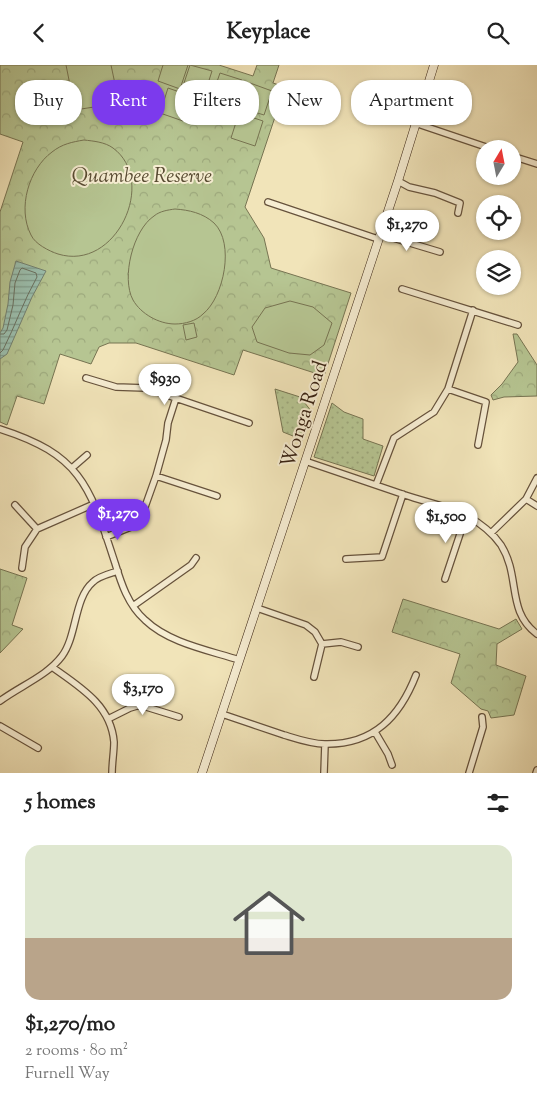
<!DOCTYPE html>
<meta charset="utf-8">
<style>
body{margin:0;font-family:"Sorts Mill Goudy",serif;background:#f2f2f2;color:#222;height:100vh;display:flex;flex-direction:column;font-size:19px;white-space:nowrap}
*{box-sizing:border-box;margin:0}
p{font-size:16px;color:#767676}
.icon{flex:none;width:28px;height:28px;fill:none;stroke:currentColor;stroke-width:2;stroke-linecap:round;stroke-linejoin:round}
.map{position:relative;height:708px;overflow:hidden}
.details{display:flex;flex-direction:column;background:#fff;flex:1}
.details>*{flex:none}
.guide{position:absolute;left:15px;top:15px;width:508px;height:45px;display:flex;gap:10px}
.needle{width:32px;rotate:10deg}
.controls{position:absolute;left:476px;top:75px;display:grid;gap:10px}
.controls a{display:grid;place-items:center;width:45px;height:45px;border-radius:50%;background:#fff;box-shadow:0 1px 4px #0004;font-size:25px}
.price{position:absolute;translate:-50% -42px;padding:0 11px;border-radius:18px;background:#fff;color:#222;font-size:16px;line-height:32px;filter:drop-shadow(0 1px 2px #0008)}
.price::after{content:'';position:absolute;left:50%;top:30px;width:15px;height:11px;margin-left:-8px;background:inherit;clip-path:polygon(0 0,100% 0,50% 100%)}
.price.selected{background:#7c3aed;color:#fff}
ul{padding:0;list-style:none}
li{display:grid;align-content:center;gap:10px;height:265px;padding:0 25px}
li+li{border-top:1px solid #e0e0e0}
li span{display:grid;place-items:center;height:155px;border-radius:15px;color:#555}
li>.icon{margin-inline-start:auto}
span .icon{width:90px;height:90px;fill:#fffc;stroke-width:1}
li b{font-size:21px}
h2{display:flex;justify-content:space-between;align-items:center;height:60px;padding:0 25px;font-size:21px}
.chip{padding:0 18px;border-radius:20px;background:#fff;box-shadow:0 1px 4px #0004;font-size:18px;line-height:45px}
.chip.selected{background:#7c3aed;color:#fff}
header{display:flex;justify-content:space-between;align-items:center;height:65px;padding:0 25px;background:#fff;font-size:22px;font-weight:800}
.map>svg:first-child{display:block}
</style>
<header><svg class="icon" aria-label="back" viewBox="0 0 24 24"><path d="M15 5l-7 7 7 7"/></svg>Keyplace<svg class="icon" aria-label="search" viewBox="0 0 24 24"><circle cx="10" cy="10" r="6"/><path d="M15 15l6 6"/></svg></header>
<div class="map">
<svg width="537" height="708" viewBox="0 0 537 708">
<defs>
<pattern id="grass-dots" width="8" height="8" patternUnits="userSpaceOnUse" patternTransform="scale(1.25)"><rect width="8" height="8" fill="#b6c592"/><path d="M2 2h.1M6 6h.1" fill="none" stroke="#9da97d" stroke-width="1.8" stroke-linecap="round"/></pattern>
<pattern id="park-crowns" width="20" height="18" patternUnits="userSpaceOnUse" patternTransform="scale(1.25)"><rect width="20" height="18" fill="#b6c592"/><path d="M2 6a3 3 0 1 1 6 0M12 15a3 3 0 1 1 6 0" fill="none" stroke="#9da97d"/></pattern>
<pattern id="water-rules" width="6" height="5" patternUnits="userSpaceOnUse" patternTransform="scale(1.25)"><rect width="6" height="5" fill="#9bbfae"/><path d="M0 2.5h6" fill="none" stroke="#7f9b8c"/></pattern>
</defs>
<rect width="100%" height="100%" fill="#f1e4b9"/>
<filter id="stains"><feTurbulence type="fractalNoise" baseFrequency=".004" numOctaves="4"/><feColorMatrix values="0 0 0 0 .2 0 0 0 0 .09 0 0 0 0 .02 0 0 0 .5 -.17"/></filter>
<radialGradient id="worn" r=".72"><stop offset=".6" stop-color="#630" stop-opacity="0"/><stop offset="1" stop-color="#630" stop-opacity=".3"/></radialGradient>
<path fill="url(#grass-dots)" stroke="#777452" d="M275 324 300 332 312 347 303 375 283 367Z
M332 338 344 347 363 354V374L383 381 374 411 314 392Z"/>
<path fill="url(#park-crowns)" stroke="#777452" d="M0 0H219L253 11 257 0H279L273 18 285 22 245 142 264 173 271 203 351 228 324 311 243 285 234 310 136 278H109L99 282 91 299 60 289 44 339 17 331 7 360 0 357V147L23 77 0 69Z
M513 269H517L537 300V331L504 332 493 335 491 330 502 319 518 297Z
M0 504 27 513 12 560 23 564 0 588Z
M403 534 499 564 516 554 522 564 497 579 496 600 526 611 514 650 491 653 488 646 481 644 451 618 460 589 392 567Z"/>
<path fill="#b6c592" stroke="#777452" d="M66 0H111L119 38 75 45Z
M163 0H188L180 24 158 16Z
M190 0 212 6 204 31 182 24Z
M220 8 242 15 234 41 211 34Z
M250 18 272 26 264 50 241 43Z
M168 23 191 31 183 56 160 48Z
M239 48 263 56 255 81 231 73Z
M84 75C93 76 105 77 113 83 158 116 116 207 58 189 49 186 35 179 31 170 17 143 29 104 52 87 62 79 72 77 84 75Z
M175 144C189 145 203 148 214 158 235 178 224 232 203 249 196 256 185 259 175 259 159 259 141 249 133 235 121 213 133 165 154 151 160 146 168 145 175 144Z
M290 236 313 242 332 258 324 280 310 290 289 288 257 277 252 262 265 243Z
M194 258 197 272 186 275 183 260Z"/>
<path fill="url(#water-rules)" stroke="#738070" d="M16 196 46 206 32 232 7 289 0 294V268L3 263 8 239 10 217Z"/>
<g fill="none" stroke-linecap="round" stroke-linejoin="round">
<path stroke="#6a7060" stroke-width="1" d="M0 269H4L7 265 13 240 15 218 20 205 22 203 36 208 37 212C24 235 15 261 3 285L0 288"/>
<defs>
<path id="street" d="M415 58 492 84
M512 91 537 99
M398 116 409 122 435 128 460 138 458 148
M268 137 378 174
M380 169 440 187
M402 224 518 260
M86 313 116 322 146 323 249 358
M448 324 486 337 478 380
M0 364C82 390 90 422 115 498 121 518 128 540 145 555 169 578 208 585 239 595
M305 396C338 407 372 419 405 430 425 437 448 441 467 451 480 458 492 467 501 480 521 512 506 546 537 569
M72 403 87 390
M156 411 217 431
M376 420 394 373 434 347 448 324 473 245
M526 434 537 441
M15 440 37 464
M491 468 526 434 537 413
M106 472 131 462 141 453 156 411 166 375 168 358 176 333
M346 494 382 492 403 429
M22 503 25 482 37 464 94 439
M445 514 466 451
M133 541 191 500 196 493
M257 543 306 560 315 567 322 579 314 612
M322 579 341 577 358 582
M52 602C80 622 111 640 114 677 114 687 112 698 112 708
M0 636C20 621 47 611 62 591 77 571 74 533 93 517 99 511 109 509 118 506
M222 649C243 656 263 663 284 670 297 674 311 679 325 679 374 680 400 651 416 610
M108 654 130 643 140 640 179 652
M0 661 38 683
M375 667 388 689 392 700
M324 708 325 679
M469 708 483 662 482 652
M536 708 537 705"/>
<path id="secondary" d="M202 708 398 116 434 0"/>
</defs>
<use href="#street" stroke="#66523c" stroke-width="8"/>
<use href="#secondary" stroke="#382212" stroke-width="9"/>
<use href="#street" stroke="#f6edd2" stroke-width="5.5"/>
<use href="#secondary" stroke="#f6edd2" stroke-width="8"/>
</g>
<g text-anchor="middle" stroke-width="4" stroke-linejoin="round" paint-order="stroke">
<g font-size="20" font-style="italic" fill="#584b32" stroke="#f6edd2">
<text x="142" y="117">Quambee Reserve</text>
</g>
<g font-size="20" fill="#382212" stroke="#f6edd2">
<text transform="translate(303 349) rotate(-72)" y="7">Wonga Road</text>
</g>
</g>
<rect width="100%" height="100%" filter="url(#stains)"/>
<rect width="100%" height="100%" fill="url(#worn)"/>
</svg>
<div class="controls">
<a><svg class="needle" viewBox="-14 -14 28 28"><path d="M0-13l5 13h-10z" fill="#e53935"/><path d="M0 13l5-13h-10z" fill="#767676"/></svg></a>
<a><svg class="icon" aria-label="locate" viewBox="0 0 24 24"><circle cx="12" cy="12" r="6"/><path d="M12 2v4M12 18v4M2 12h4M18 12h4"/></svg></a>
<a><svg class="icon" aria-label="layers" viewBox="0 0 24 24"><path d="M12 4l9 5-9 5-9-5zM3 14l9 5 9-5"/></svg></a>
</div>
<b class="price" style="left:407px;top:187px">$1,270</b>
<b class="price" style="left:165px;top:341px">$930</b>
<b class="price selected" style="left:118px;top:476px">$1,270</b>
<b class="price" style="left:446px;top:479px">$1,500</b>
<b class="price" style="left:143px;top:651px">$3,170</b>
<div class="guide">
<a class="chip">Buy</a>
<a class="chip selected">Rent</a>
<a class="chip">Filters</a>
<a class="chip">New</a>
<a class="chip">Apartment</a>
</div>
</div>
<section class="details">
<h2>5 homes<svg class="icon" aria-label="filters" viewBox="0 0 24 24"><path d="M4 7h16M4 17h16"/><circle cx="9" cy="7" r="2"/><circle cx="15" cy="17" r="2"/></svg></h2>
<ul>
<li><span style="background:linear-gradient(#dfe7d0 60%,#b9a48a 0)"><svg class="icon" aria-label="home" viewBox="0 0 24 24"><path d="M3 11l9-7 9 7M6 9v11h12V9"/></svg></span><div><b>$1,270/mo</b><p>2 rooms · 80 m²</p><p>Furnell Way</p></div></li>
</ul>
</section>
